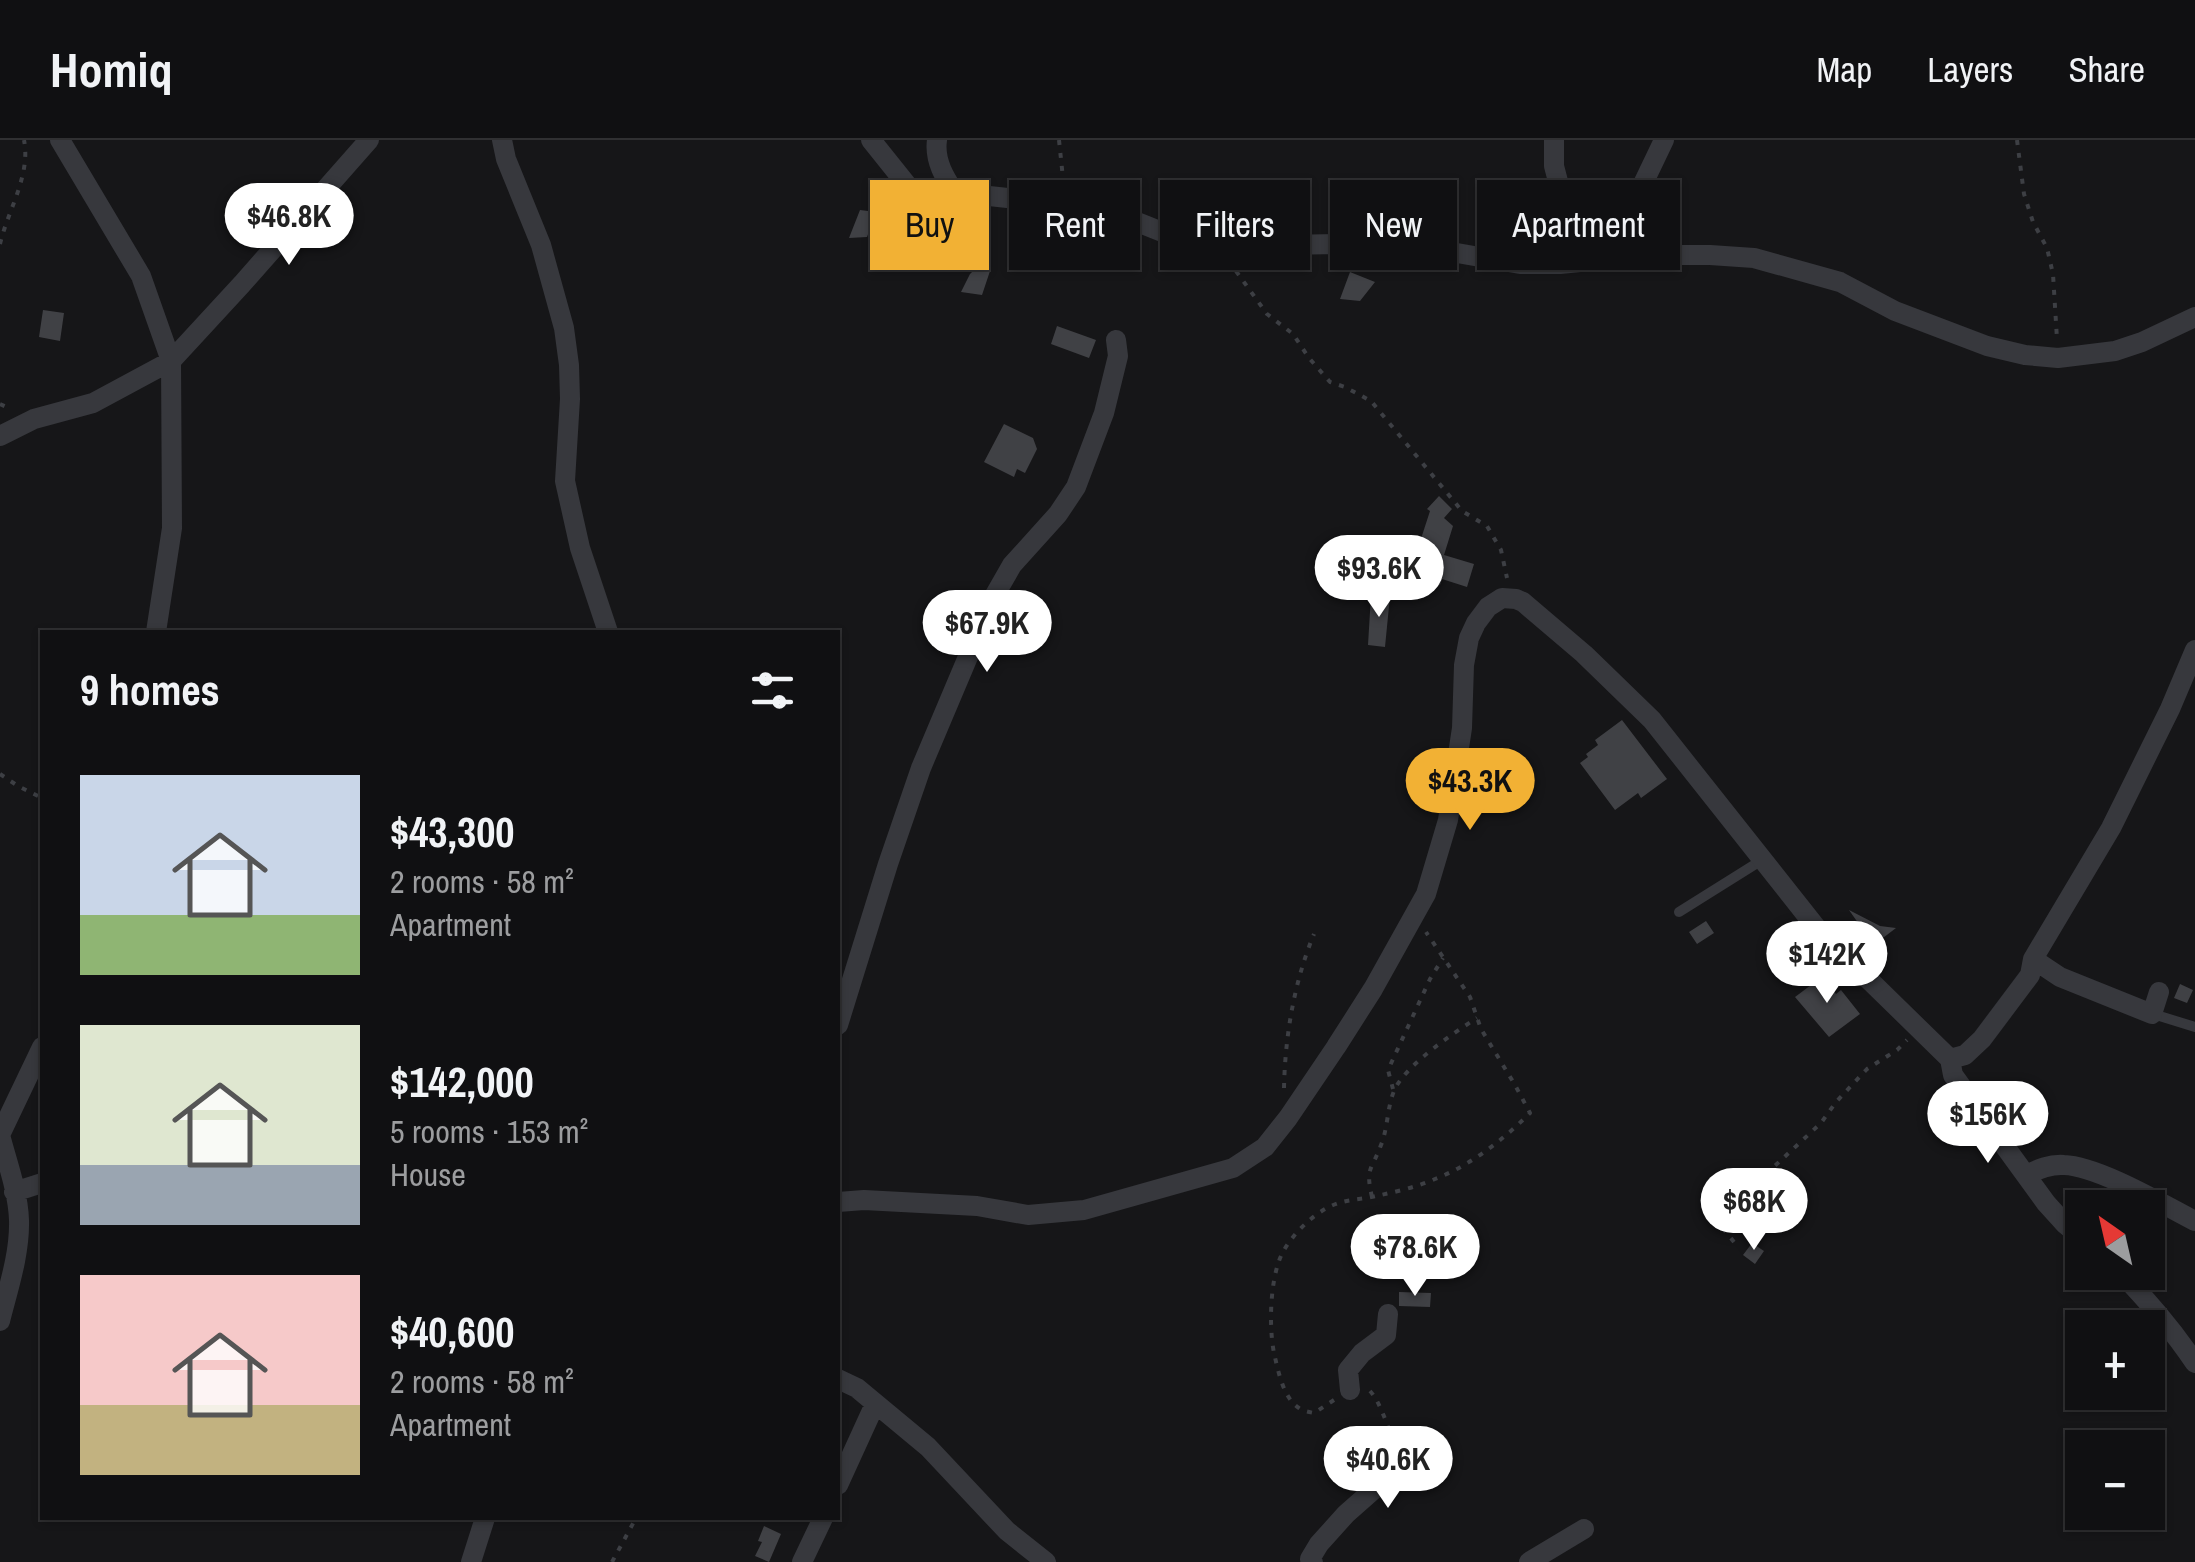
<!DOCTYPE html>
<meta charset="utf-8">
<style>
body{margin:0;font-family:"Archivo Narrow",sans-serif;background:#1e1e20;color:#f1f3f6;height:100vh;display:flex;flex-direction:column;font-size:38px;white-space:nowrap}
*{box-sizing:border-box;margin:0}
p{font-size:32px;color:#9c9d9f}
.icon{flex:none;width:55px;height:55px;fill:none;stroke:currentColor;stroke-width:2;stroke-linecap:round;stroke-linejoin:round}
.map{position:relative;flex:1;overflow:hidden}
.sheet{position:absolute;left:40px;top:490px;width:800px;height:890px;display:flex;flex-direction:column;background:#101012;border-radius:0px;box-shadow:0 2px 8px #0004,0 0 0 2px #303032}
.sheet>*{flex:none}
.top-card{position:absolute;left:870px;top:40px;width:950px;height:90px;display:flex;gap:20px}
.needle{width:65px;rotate:326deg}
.controls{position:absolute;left:2065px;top:1050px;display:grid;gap:20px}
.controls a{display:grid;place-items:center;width:100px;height:100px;border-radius:0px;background:#101012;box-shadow:0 2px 8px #0004,0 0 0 2px #303032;font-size:50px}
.price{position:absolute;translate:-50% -85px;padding:0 22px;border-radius:35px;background:#fff;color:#222;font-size:32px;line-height:65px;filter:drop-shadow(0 2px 5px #0008)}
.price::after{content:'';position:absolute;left:50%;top:60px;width:30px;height:22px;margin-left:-15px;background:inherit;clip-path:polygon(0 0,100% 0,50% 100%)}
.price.active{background:#f2b134;color:#111}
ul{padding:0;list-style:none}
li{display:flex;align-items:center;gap:30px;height:250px;padding:0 40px}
li span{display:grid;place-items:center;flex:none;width:280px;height:200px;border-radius:0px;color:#555}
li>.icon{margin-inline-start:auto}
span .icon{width:120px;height:120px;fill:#fffc;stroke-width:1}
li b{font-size:42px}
h2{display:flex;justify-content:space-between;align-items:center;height:120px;padding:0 40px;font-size:42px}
.pill{padding:0 35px;border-radius:0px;background:#101012;box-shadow:0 2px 8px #0004,0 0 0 2px #303032;font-size:35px;line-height:90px}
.pill.active{background:#f2b134;color:#111}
header{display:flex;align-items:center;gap:60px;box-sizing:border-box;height:140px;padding:0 50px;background:#101012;border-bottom:2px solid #303032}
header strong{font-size:48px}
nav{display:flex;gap:55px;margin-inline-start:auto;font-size:35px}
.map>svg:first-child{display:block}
</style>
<header>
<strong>Homiq</strong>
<nav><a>Map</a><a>Layers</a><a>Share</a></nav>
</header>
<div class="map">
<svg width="2195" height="1422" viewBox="0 0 2195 1422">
<rect width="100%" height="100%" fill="#161618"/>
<path fill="#404145" d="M860 70 876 72 867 97 849 98Z
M977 127 990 131 982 155 961 152 970 134Z
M1350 132 1375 142 1360 161 1340 159Z
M43 170 64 173 60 201 39 197Z
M1057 186 1096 200 1089 218 1051 204Z
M1004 284 1033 298 1037 309 1025 333 1017 329 1014 337 984 322Z
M1439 356 1452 369 1444 378 1453 386 1444 415 1474 424 1467 447 1442 439 1440 445 1404 434 1412 410 1417 411 1430 371 1427 369Z
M1371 455 1390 456 1385 507 1368 505Z
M1622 580 1667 639 1641 658 1638 653 1615 670 1580 623 1588 617 1586 614 1598 605 1595 600Z
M1849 770 1880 786 1896 788 1879 801 1870 800Z
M1706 781 1714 793 1697 804 1689 792Z
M1823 836 1836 854 1841 850 1860 874 1829 897 1795 857Z
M2180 844 2193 850 2187 863 2174 858Z
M1401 1085 1429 1089 1426 1107 1399 1103Z
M1752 1103 1764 1111 1755 1124 1743 1115Z
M1399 1152 1431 1153 1430 1167 1399 1166Z
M764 1386 781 1394 769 1422 755 1416 762 1402 758 1401Z"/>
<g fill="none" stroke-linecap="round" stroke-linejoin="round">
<path stroke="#3d3f44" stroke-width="4" stroke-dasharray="5 8" stroke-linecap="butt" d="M1059 0 1064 48
M2017 0 2024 54 2033 82 2047 108 2053 134 2057 199
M0 104C8 70 31 35 24 0
M1236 131 1267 174 1293 194 1309 218 1330 242 1345 247 1371 261 1462 371 1487 386 1501 410 1507 438
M0 264 11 269
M0 634 18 646 42 658
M1284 948C1285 897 1294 842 1314 794
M1393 949 1388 930 1430 839 1443 818
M1372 1057C1365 1027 1372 1030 1381 1005 1388 988 1387 968 1394 951 1404 926 1455 892 1477 878
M1734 1102 1721 1086 1723 1074 1821 983 1836 962 1867 929 1897 910 1907 900
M1370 1251C1382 1264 1386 1287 1397 1304
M1334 1260 1314 1273C1309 1272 1303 1271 1299 1268 1283 1258 1278 1230 1274 1213 1269 1188 1270 1146 1279 1121 1286 1100 1311 1075 1331 1066 1346 1059 1360 1060 1376 1056 1395 1052 1417 1047 1435 1039 1471 1025 1503 1000 1530 973L1515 945 1481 889 1470 857 1426 792
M612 1422 636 1378"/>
<path stroke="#37383d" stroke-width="10" d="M1679 772 1762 720
M2153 874 2195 887"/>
<path stroke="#37383d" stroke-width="20" d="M60 0 141 136 171 221 172 388 156 492
M502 0 506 19 541 105 564 188 569 225 570 259 565 341 580 408 608 492
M871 0 907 45 927 54 989 56 1035 61 1066 68 1090 69 1122 76 1200 107 1218 111H1235L1284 105 1337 104 1457 113 1520 124H1560L1650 115H1710L1754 118 1840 142 1895 171 1987 206 2025 215 2058 218 2115 211 2142 202 2195 177
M937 0C934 21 945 38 956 55
M1554 0V26L1579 122
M1630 117 1641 48 1664 0
M0 296 34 279 93 263 171 221 242 144 369 0
M2033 819 2060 837 2152 874 2159 852
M838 885 888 724 921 628 992 460 1012 425 1058 374 1076 347 1104 273 1118 216 1116 200
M1950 919 1965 915 1982 899 2030 835 2033 819 2111 688 2170 569 2195 510
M0 995C7 1022 18 1051 19 1080 20 1114 8 1149 0 1181
M0 995 42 907
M2026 1035C2038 1029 2050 1024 2064 1025 2098 1026 2164 1065 2195 1081
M14 1052 42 1043
M838 1062 864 1060 977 1066 1028 1075 1084 1070 1233 1028 1265 1007 1288 978 1336 907 1373 849 1426 754 1448 680 1462 588 1464 525 1469 498 1476 483 1488 467 1502 458 1516 459 1523 462 1584 514 1652 580 1819 791 1950 919 1953 935 2046 1063 2065 1084 2082 1098
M2120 1132C2148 1161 2173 1190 2195 1223
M838 1239 857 1248 928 1307 1007 1391 1046 1422
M1350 1250 1348 1230 1362 1213 1386 1195 1388 1174
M838 1345 875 1264
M471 1422 485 1378
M802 1422 823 1378
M1313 1422 1310 1419 1319 1404 1346 1374 1397 1329 1424 1309 1439 1305
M1529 1422 1584 1389"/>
</g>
</svg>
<div class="controls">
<a><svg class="needle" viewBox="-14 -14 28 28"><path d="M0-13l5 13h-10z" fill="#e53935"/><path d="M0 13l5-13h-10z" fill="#9c9d9f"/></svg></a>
<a>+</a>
<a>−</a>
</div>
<b class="price" style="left:289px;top:128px">$46.8K</b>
<b class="price" style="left:1379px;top:480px">$93.6K</b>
<b class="price" style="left:987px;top:535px">$67.9K</b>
<b class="price active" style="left:1470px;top:693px">$43.3K</b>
<b class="price" style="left:1827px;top:866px">$142K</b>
<b class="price" style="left:1988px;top:1026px">$156K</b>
<b class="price" style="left:1754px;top:1113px">$68K</b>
<b class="price" style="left:1415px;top:1159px">$78.6K</b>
<b class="price" style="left:1388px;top:1371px">$40.6K</b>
<div class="top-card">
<a class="pill active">Buy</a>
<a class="pill">Rent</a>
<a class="pill">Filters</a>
<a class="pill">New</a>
<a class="pill">Apartment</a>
</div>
<section class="sheet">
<h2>9 homes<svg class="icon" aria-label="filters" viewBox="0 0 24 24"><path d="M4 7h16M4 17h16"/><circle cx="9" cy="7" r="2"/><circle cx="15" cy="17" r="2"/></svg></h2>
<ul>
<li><span style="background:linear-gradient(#c9d6e8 70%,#8fb573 0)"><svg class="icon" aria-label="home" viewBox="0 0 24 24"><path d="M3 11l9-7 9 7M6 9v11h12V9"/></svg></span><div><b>$43,300</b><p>2 rooms · 58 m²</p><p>Apartment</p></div></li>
<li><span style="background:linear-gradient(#dfe7d0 70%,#9aa5b1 0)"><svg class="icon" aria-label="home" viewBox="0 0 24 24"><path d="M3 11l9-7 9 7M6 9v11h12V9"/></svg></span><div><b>$142,000</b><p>5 rooms · 153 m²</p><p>House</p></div></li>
<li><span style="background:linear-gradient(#f6c9c9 65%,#c2b280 0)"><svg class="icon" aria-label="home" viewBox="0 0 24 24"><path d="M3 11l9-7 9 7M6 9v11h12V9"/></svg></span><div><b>$40,600</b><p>2 rooms · 58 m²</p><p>Apartment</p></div></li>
</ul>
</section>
</div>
